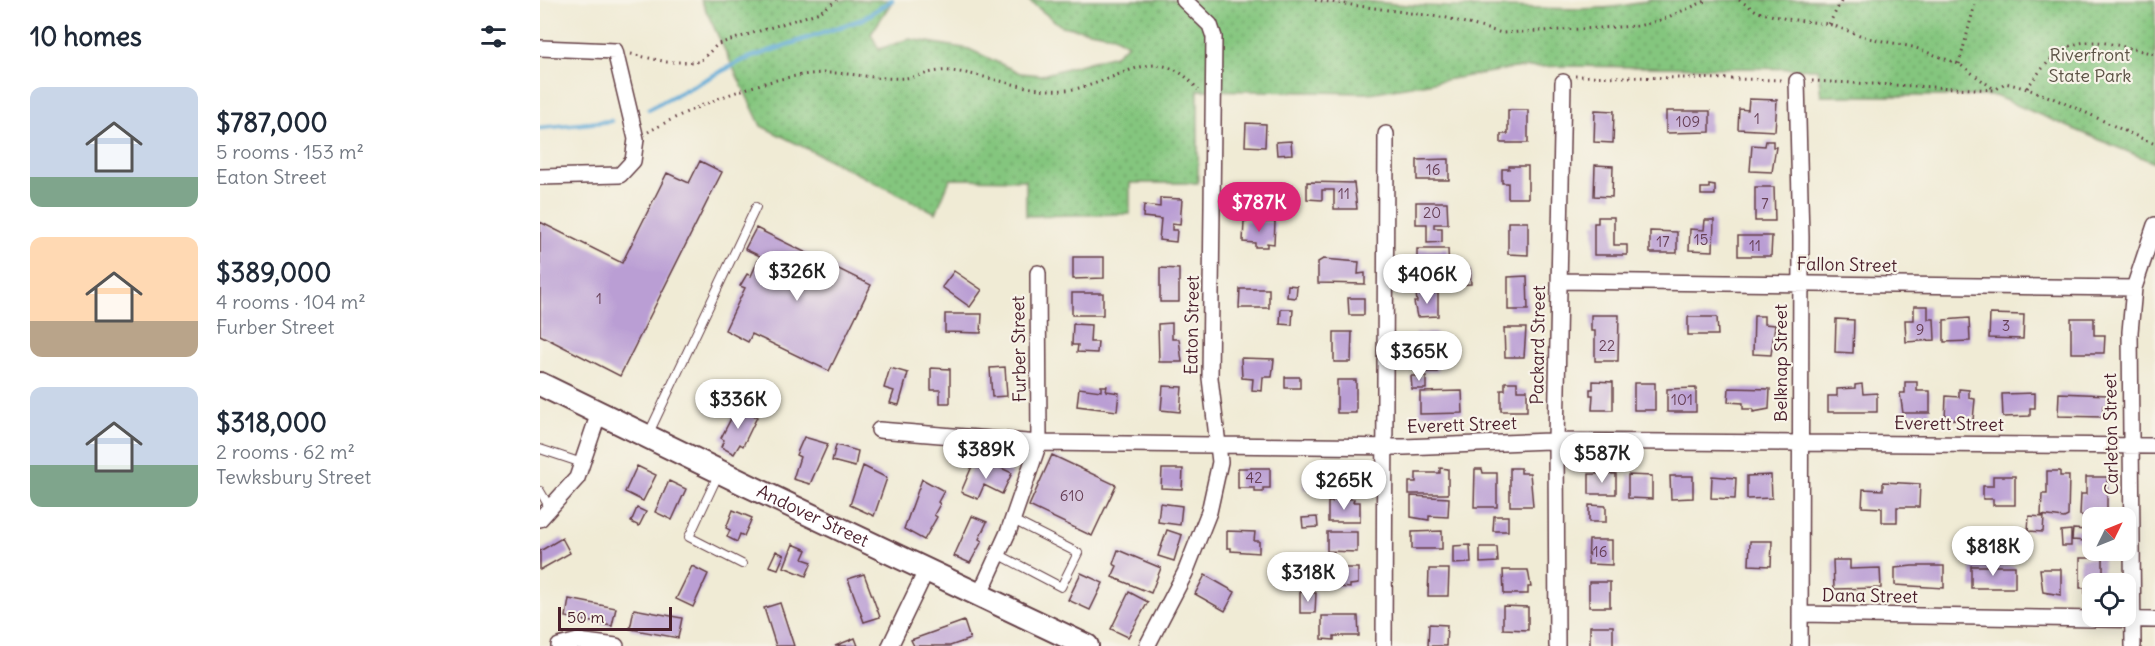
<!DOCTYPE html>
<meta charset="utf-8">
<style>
body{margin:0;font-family:Delius,sans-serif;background:#f2f2f3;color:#1f2937;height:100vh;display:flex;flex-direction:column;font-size:22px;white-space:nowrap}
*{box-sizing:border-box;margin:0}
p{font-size:20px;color:#747a83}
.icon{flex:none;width:33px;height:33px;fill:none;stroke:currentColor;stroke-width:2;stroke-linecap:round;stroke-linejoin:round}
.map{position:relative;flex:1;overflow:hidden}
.details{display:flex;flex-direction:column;background:#fff;width:540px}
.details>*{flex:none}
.needle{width:39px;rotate:47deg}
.buttons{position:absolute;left:1542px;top:507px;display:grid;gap:12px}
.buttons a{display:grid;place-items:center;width:54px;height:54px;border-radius:12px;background:#fff;box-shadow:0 3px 15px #0003;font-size:30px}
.scale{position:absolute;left:18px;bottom:15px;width:114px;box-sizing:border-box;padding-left:6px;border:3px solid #4a1f2b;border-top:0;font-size:16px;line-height:21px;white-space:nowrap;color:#4a1f2b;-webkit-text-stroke:4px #f7f3e8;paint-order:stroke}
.price{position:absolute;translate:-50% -51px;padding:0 14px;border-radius:21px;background:#fff;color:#222;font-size:20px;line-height:39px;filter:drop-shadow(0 2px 3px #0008)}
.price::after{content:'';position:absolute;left:50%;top:36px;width:18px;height:14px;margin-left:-9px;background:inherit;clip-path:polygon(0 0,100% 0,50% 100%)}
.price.active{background:#db2777;color:#fff}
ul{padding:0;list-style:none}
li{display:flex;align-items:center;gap:18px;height:150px;padding:0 30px}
li span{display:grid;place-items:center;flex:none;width:168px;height:120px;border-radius:12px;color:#555}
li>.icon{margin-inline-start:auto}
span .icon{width:72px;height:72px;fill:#fffc;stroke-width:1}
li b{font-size:26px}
h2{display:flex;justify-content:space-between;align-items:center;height:72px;padding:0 30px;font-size:26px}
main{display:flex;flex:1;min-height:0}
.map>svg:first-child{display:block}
</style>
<main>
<section class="details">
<h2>10 homes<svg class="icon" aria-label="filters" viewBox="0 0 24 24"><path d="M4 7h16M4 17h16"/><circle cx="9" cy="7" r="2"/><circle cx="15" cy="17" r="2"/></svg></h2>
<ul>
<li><span style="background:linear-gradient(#c9d6e8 75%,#7fa58c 0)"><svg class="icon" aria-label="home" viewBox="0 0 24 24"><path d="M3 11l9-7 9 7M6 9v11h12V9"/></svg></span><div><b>$787,000</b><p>5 rooms · 153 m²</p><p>Eaton Street</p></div></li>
<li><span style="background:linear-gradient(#ffd9b3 70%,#b9a48a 0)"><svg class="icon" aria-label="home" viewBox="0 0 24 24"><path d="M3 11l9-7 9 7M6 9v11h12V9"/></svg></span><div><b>$389,000</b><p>4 rooms · 104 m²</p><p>Furber Street</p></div></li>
<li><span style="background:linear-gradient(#c9d6e8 65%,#7fa58c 0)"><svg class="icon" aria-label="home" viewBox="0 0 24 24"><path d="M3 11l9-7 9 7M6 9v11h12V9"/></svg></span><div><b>$318,000</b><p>2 rooms · 62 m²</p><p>Tewksbury Street</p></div></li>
</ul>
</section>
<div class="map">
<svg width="1615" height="646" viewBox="0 0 1615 646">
<defs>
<pattern id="grass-dots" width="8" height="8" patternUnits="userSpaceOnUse" patternTransform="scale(1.5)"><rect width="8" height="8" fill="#84c67e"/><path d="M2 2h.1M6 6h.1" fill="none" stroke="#6ea067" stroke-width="1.8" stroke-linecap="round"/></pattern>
</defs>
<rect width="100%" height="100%" fill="#f7f3e8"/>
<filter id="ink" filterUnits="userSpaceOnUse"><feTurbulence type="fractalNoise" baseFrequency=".0167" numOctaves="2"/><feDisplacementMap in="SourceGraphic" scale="12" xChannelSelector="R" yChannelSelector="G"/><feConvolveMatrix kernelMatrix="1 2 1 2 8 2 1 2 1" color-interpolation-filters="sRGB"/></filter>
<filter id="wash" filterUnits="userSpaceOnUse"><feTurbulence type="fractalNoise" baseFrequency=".008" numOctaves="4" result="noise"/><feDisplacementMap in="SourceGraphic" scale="24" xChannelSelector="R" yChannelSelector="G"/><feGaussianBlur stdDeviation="1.35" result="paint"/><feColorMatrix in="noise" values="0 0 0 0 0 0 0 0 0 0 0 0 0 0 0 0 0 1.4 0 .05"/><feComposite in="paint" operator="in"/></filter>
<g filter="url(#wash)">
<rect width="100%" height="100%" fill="#f0ebd5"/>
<path fill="url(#grass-dots)" stroke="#677254" stroke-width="1.5" d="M161 0H353L331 34 339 49 370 39 429 49 480 73 502 75 575 55 588 44 572 35 521 26 488 0H817C867 7 918 7 968 7 1015 8 1065 13 1110 0H1615V163L1455 96H1281L1278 69 1022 66 975 68 830 93 658 90V183H590V214L486 216V180L410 179 396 213 221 126Z"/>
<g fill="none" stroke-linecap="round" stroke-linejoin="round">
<path stroke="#5eaad7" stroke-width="4.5" d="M109 109 203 60 323 19 352 0
M0 128 71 121"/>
</g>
<g id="blocks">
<path fill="#ba9ed4" d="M1209 99 1237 100 1235 131 1198 129 1199 109 1208 110Z
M968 110H988V143H961V134H968Z
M1055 110 1074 111 1073 143 1054 142Z
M1126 111H1170V132L1126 133Z
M706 123 726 124 725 147 705 146Z
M751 141 752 154 737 155 736 142Z
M1226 141H1233V147H1236L1232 172 1210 171 1212 145 1225 146Z
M909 159V180H877V160Z
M160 161 182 172 80 376 0 335V222L82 263 127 173 149 183Z
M1055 165 1073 166 1072 197 1054 196Z
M969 166H988V198H968V183H962V169H969Z
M767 182 814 183 817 209H794V190H782V200L767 199Z
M704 185H734V207L704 206Z
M1169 185 1175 186V195H1161V188H1169Z
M1215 187H1234L1235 221H1215Z
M620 198 642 199 640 225 632 224V230H637L636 242 619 240 621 219 603 217 604 205 620 207Z
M876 202H907L908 224H894V228H902V242L887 243V224H876Z
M1058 217H1074V245H1087V255H1054V223H1058Z
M1165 220H1174L1173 251 1149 250 1150 229 1164 230Z
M704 221 735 222 734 244 727 243V247H715V243L703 242Z
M968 222H988V255L968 254Z
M216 228 331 285 289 371 212 334 208 342 185 330 205 288 200 286 207 274 211 276 220 256 205 249Z
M1110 231 1137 232V253H1110Z
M1198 236H1232L1231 256H1198Z
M877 249H908L909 271H903L902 276H890V271H877Z
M533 257H564V278L533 279Z
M783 259 819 262 818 274 825 273V284L778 283V262Z
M620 268 639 269V302H620Z
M930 269 931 284 914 285 913 270Z
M414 271 442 290 430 307 402 287Z
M987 276 988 310H968V277Z
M748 285 757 286 756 298 747 297Z
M700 289H729V308H699Z
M532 293H563V315H532Z
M876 293H898V316L877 317 874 302H877Z
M808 298H824V315H809Z
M1374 306H1388V319H1394L1395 340 1366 342 1365 320H1374Z
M741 309H753L752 325 740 324Z
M405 314H442L441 333 405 332Z
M1450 314 1484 315 1483 339 1449 338Z
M1051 315H1079L1078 361H1055V331H1051Z
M1214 316H1224V324L1235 325 1231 355 1213 354Z
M1148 317H1177L1178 335H1148Z
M1429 318 1430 341 1404 342V320Z
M1531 318H1554V335H1565L1564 353H1531Z
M1296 319 1314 320 1313 353 1295 352Z
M632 323V339H639L642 362H619L618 324Z
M533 324 551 325 550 342H558L557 353 537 352 538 345H532Z
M964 328H986L984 357H965Z
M794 332H812L811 362H794Z
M876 333H897V358H890V363L897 362 898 372H882V353H877Z
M701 358 734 359 732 377H723L722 391 712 390 713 379 702 378Z
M465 367 467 396 452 397 450 368Z
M350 368 368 373 359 405 350 403 354 391 344 388Z
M391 368 410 369V403H400V390H391Z
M871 376H886V389H872Z
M745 377H760V388H745Z
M797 380H816V413H797Z
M1053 381 1073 382V410H1052L1053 395H1050V389H1053Z
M965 382H977V390H987V411H961V390H965Z
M1365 382H1377V391H1390V413H1363L1360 393H1365Z
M1094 383H1115V410H1094Z
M1322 384 1323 394 1337 393V412H1288V396H1297V389L1315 388V385Z
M561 386H567L566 391 579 393 577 411 537 406 539 388 561 391Z
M623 386 642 387 640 412 621 410Z
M1156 388V412H1127V389Z
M1189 388 1230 389 1229 409 1213 412V409H1203V403L1188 402Z
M1419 389 1429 390V398L1435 399 1433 420 1405 419 1406 396 1419 397Z
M922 391 923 413 880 414V392Z
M1495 393V408H1490V416L1463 417 1462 394Z
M1519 393 1568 395 1567 406H1563V417L1518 416Z
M197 407 217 417 203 446 200 444 194 454 181 447 184 440 181 438Z
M264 437 288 444 270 484 253 479 260 457 256 455Z
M296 445 318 451 315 467 292 461Z
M512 455 576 485 552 536 489 506Z
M433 464 449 471 453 464 472 473 462 494 444 485 438 499 421 492Z
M97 466 116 475 103 501 85 492Z
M323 466 347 478 334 516 310 505Z
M698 468H730V488H723V492H715V488H698Z
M900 468 908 469V494H869V482H876V473H900Z
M970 468H981V473H990L993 506H970Z
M622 469H643L642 489 621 488Z
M935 469H942L943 473H957V507H934Z
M1507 471H1520V476H1529L1528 516 1524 518 1501 515 1502 494H1507Z
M764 474H776V489H763Z
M1049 474H1076V494H1049Z
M1088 475 1112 476V499L1088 498Z
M1231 475 1232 498 1207 499V476Z
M795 476H816V491H795Z
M1130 476H1153V498L1131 499Z
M1172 476 1196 478 1195 499 1171 498Z
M1453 476H1475V505H1453V499H1443V486H1453Z
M1546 477H1567V515L1565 518 1540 515 1541 494H1546Z
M382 479 404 491 398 502 400 504 394 515 397 517 384 540 364 529Z
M129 481 146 489 132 520 115 512Z
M1343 482 1380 484 1379 507H1357V522H1342V508L1322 507 1323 489 1343 490Z
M871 496 909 498 908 517 889 516V520L871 517Z
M792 499H814L813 502H820V522H788V502H792Z
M620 503 642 506 640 525 618 522Z
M1049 505 1066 506V522H1049Z
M97 508 106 512 99 526 91 522Z
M193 510 212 518 204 536 200 534 197 542 187 537 190 530 186 528Z
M432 516 447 522 439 539 442 541 430 563 414 556Z
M954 516H968V531H953Z
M1489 516 1504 517 1503 532 1488 531Z
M777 517 778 527 763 528 762 518Z
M1533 529 1547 530 1546 541 1532 540Z
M627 530 642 535 634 561 618 556Z
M1531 530V546H1522L1521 531Z
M687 531 715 532 714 541H719V553L691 551V548H687Z
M902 531V549H872V532Z
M787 532H817V552L787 551Z
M22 538 30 553 0 570V551Z
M1049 540H1072V565L1048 564Z
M1210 541H1232L1231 566 1209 565Z
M253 544 267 550 263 559 272 562 266 576 244 567Z
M930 545 931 563 913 564V546Z
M940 547H957L958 562 940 563Z
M578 550 621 568 611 593 572 577 577 566 573 564Z
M236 551 244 555 238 569 229 566Z
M1540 558H1563V581H1567V584H1552V594H1545V588H1540Z
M1293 560H1310V569L1340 568 1341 588 1294 589Z
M152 566 168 574 153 607 136 599Z
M1372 566H1404V588L1355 585V568Z
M1431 566H1475V588H1431Z
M787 568H818V584L810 585V588L787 586Z
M889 569H909L908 596H888Z
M1500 569H1521V595L1503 592Z
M963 570H988L991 587H988V594H964Z
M541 573 563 583 550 610 528 600Z
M324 574 340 617 324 622 308 579Z
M665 575 695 592 685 611 655 594Z
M1049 582H1070V607H1049Z
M589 592 608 602 588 637 571 629Z
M760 592 776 593 775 613H760Z
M29 599 76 608 72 626 26 617Z
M240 603 254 646H236L224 608Z
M963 606 988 607V630L963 629Z
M94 609 142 618 138 638 90 629Z
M782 616H818L819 636H794V640L782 639Z
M424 621 430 639 410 646H374L371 640Z
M889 624 907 625 906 646H888Z
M1050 626H1073V646H1050Z
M315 638 318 646H295Z"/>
</g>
</g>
<g filter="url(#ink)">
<use href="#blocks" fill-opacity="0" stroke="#633e44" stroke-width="1.5"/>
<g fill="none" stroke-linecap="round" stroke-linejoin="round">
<defs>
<path id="lane" d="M108 435 216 207
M0 449 42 463
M179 473 149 537 202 564
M0 491 10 508
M458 554 521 587 538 553 473 520"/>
<path id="street" d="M0 48 75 51 96 139 93 161 80 175 0 177
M1257 81 1261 237 1260 646
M1019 281 1594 288
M339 430 499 443 864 447 1009 441 1615 446
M0 519 37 478 59 413
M440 594 469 530 499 443 498 273
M1260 614 1615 620
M19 646 38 641 76 646
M350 646 387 569
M607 646 645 573 669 512 680 462 670 378 674 37 670 25 644 0
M844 646 846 134
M1017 646 1016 441 1023 82
M1593 646 1590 332 1594 288 1615 225"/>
<g id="secondary">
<path id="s1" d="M0 384 205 484 547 646"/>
</g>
</defs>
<use href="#lane" stroke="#633e44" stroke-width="10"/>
<use href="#street" stroke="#633e44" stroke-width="18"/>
<use href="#secondary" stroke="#633e44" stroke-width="26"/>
<path stroke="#633e44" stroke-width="3" stroke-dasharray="1.5 4.5" stroke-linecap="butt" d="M775 0 907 18 962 33 1098 26 1121 20 1168 0
M1199 0 1218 12 1247 19 1289 24 1328 38 1373 47 1419 64 1454 89
M1289 24 1302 0
M91 54 127 62H159L178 44 280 12 297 0
M1419 64 1436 0
M1035 76 1244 80
M1272 81 1455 90 1465 83C1518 95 1565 124 1615 144
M1487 88C1531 27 1549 39 1615 54
M108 132C156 105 228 75 284 73 311 72 337 80 365 78 380 77 394 69 410 71 447 74 488 93 526 90 578 86 616 36 658 90"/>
<use href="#lane" stroke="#fff" stroke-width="8"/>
<use href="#street" stroke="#fff" stroke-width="15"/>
<use href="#secondary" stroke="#fff" stroke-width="22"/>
</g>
</g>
<g text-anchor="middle" stroke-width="4.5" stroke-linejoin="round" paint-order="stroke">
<g font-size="15" fill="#663f55">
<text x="1217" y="124">1</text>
<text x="1148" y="127">109</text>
<text x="893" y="175">16</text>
<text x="804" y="199">11</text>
<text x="1225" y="209">7</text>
<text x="892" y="218">20</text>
<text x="1161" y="245">15</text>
<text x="1123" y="247">17</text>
<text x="1215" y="251">11</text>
<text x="59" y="304">1</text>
<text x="1466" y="331">3</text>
<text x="1380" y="335">9</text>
<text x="1067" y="351">22</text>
<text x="1142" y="405">101</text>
<text x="714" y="483">42</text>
<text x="532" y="501">610</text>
<text x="1060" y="557">16</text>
</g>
<g font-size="18" fill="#5b5144" stroke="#f7f3e8">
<text x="1550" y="61">Riverfront<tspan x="1550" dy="21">State Park</tspan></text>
</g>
<g font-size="18" fill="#4a1f2b" stroke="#f7f3e8">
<text transform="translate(1307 265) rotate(1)" y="6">Fallon Street</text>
<text transform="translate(652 325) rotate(-89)" y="6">Eaton Street</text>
<text transform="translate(998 345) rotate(-89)" y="6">Packard Street</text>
<text transform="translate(479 349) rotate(-91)" y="6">Furber Street</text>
<text transform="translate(1241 363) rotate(-90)" y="6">Belknap Street</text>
<text transform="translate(1409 424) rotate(1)" y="6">Everett Street</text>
<text transform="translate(922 425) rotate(-2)" y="6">Everett Street</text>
<text transform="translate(1571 434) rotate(-91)" y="6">Carleton Street</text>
<text dy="6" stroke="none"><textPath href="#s1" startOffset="303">Andover Street</textPath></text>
<text transform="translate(1330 596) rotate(1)" y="6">Dana Street</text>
</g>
</g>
</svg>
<div class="buttons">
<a><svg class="needle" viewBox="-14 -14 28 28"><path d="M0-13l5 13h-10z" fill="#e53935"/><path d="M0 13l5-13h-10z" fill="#747a83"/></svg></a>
<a><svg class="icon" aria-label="locate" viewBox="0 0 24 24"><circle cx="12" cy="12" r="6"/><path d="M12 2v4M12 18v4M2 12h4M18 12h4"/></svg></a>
</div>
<div class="scale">50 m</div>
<b class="price active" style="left:719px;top:233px">$787K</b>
<b class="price" style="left:257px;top:302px">$326K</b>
<b class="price" style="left:887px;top:305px">$406K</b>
<b class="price" style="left:879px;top:382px">$365K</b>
<b class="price" style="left:198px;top:430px">$336K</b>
<b class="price" style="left:446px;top:480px">$389K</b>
<b class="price" style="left:1062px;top:484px">$587K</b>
<b class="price" style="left:804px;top:511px">$265K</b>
<b class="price" style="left:1453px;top:577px">$818K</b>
<b class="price" style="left:768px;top:603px">$318K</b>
</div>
</main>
